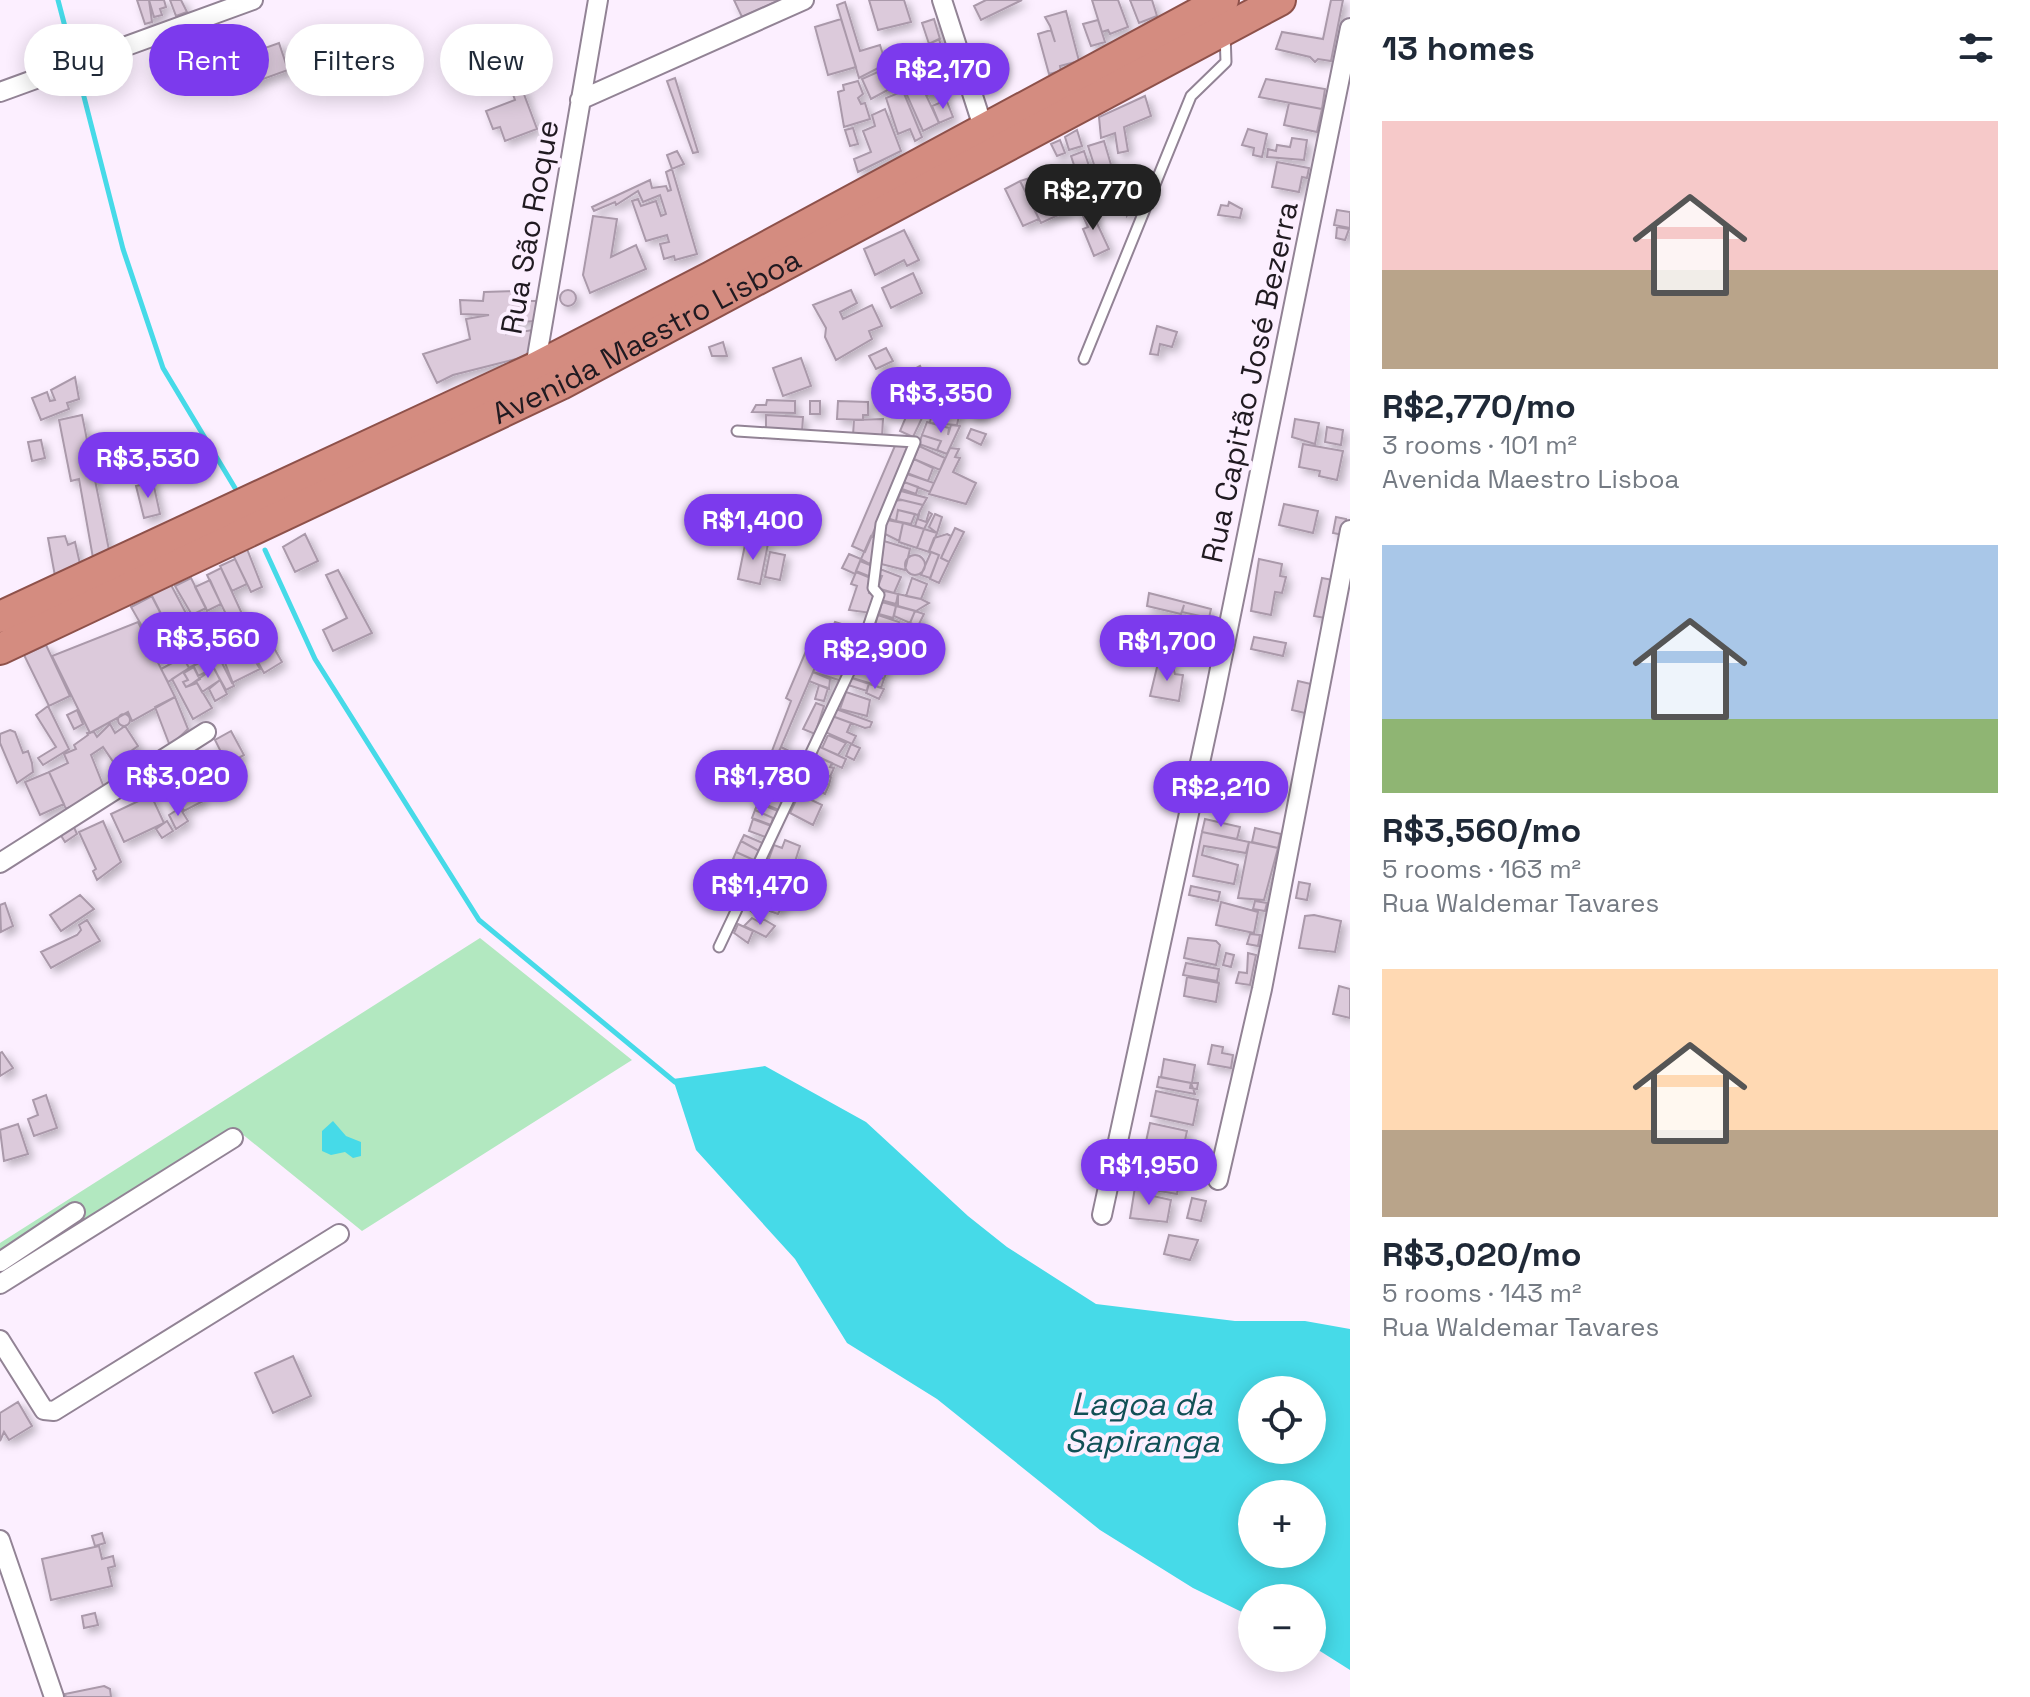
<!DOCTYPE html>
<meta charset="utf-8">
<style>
body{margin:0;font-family:"Space Grotesk",sans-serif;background:#f6f6f7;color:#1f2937;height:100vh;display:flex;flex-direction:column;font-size:30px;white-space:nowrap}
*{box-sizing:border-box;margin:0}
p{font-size:26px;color:#747a83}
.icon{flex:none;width:44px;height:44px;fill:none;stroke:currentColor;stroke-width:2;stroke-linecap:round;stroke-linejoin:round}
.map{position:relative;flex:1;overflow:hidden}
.details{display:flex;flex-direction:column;background:#fff;width:680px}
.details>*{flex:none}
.banner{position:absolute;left:24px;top:24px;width:760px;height:72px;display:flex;gap:16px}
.controls{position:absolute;left:1238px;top:1376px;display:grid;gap:16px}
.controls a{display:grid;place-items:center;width:88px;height:88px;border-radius:50%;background:#fff;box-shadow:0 4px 20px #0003;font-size:40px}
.price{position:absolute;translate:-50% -68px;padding:0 18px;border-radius:28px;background:#7c3aed;color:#fff;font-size:26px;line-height:52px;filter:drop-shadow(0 2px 4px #0008)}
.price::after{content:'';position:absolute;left:50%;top:48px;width:24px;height:18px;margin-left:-12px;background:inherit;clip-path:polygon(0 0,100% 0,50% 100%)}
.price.current{background:#222;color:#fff}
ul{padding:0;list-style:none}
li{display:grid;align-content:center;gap:16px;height:424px;padding:0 32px}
li span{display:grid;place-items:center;height:248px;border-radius:0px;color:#555}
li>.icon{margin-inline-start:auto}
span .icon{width:144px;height:144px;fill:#fffc;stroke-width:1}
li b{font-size:34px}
h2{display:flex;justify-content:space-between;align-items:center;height:96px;padding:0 32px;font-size:34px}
.chip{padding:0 28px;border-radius:36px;background:#fff;box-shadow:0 4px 20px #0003;font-size:28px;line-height:72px}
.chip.current{background:#7c3aed;color:#fff}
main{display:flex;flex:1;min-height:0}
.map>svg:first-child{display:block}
</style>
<main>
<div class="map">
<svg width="1350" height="1697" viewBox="0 0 1350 1697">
<defs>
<filter id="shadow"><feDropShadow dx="4.5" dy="4.5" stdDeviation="4" flood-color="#0004"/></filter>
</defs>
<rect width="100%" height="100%" fill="#fcefff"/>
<path fill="#b2e8c0" d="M480 938 632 1060 362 1231 236 1129 0 1276V1243Z"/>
<path fill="#46dae8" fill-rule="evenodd" d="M765 1066 866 1122 968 1216 1007 1247 1096 1304 1235 1321H1305L1350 1329V1670L1312 1646V1598H1252V1617L1193 1588 1100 1530 937 1399 847 1343 795 1259 696 1150 673 1079ZM1252 1390H1312V1450H1252ZM1252 1494H1312V1554H1252Z
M333 1121 346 1136 361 1142V1156L353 1158 345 1152 331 1155 322 1151V1131Z"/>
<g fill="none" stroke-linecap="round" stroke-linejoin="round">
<path stroke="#46dae8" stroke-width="5" d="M58 0 74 61
M82 89 123 249 163 368 235 488
M265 550 315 659 479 920 675 1082"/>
</g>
<path fill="#dccadb" stroke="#a9a" stroke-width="2" filter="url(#shadow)" d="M137 0H149L152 22 145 24Z
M149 0H164L166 7 160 9 162 15 154 17Z
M170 0H181L187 12 176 16Z
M734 0H780L742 17Z
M869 0H904L911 22 878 30Z
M986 0H1022L981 20 974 6Z
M1092 0H1118L1128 27 1110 34 1108 30 1102 32Z
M1130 0H1152L1157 16 1139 23Z
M1331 0H1343L1331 61 1318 59 1315 62 1310 57 1276 49 1282 32 1323 39Z
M845 2 860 51 880 45 886 64 859 78 837 5Z
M1066 11 1079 61 1060 66 1061 71 1049 74 1038 34 1051 30 1055 42 1050 26 1045 17Z
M841 19 856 67 828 75 815 27Z
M934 19 940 39 929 44 922 23Z
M1098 20 1105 42 1091 46 1083 24Z
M939 39 953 84 927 95 920 82 939 123 923 131 903 86 898 88 893 74 898 72 907 85 914 81 904 56Z
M279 43 288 70 241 87 231 60Z
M889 67 897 85 871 99 862 79Z
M495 69 497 78 485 82 482 73Z
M675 78 698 152 693 153 667 81Z
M1266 79 1325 89 1322 109 1259 97Z
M858 81 863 94 858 98 861 104 865 103 870 119 844 127 838 92 844 90 843 85Z
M522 89 537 129 505 141 500 127 493 129 486 111 515 100 512 92Z
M903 91 922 137 915 141 910 129 898 134 886 98Z
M944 94 953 117 939 123 932 106 944 101Z
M1145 96 1151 116 1124 127 1128 151 1118 153 1115 133 1101 138 1099 117Z
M1289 103 1322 109 1317 132 1284 125Z
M885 109 901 151 858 172 854 159 871 152 863 131 875 126 872 115Z
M853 128 858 144 850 146 845 130Z
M1248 129 1267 134 1262 157 1253 155 1254 148 1242 145Z
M1077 130 1082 146 1069 150 1065 137Z
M1292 138 1307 140 1304 160 1267 157 1268 149 1276 151 1277 145 1290 147Z
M1060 140 1065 153 1057 156 1051 144Z
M1104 141 1114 175 1099 180 1088 146Z
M677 151 684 164 672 169 667 155Z
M1084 151 1092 175 1079 180 1071 156Z
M1277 162 1309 168 1307 178 1302 177 1299 192 1272 187Z
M672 169 697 254 675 260 674 256 664 259 660 244 669 242 667 235 646 241 632 201 638 199 641 206 656 201 661 216 666 214 660 195 643 202 638 191 616 205 615 202 594 211 592 207 650 180 652 188 666 186 668 191 671 190 666 172Z
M1051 171 1054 177 1038 185 1041 191 1056 184 1069 210 1041 223 1020 181Z
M1020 181 1039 219 1023 226 1005 189Z
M1123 186 1139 190 1127 215Z
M1229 202 1242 209 1240 218 1218 215 1221 205 1228 206Z
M1088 204 1109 249 1094 256 1083 229 1088 227 1079 207Z
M1337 210 1350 212V228L1334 225Z
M593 216 617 219 611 257 636 245 646 269 590 293 583 275Z
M1337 227 1349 229 1345 240 1336 238Z
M904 230 919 260 907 266 904 260 875 275 864 249Z
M913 273 922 293 891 308 882 288Z
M851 290 857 303 840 312 843 319 872 305 882 326 869 331 872 339 836 360 825 337 826 328 813 305Z
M560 298a8 8 0 1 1 16 0a8 8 0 1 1-16 0Z
M515 291 516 301H537L534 321 504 324 506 334 533 330 528 356 453 375 437 383 423 354 470 339 466 319 489 315 461 314 460 300 483 301 484 292Z
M1157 326 1177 332 1172 347 1160 344 1158 355 1150 354Z
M723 342 727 356H712L709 347Z
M886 348 893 361 876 369 869 356Z
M801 358 811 386 783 396 773 368Z
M920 366 932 391 925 400 911 371Z
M75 377 79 399 67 403 69 409 41 420 32 398 47 392 50 401 55 400 51 390Z
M767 400 795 401V413L752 412 756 405H766Z
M810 401H820V414H810Z
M838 401 868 402V415H863V420L837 419Z
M929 402 961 407 957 425 930 423 931 415 924 414Z
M971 402H986L983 418 968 417Z
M908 412 922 418 913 437 900 431Z
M82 415 109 550 93 558 79 479 71 481 59 420Z
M766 415 803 417 802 432 766 430Z
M883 419 882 437 853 435 854 420Z
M1295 419 1319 423 1315 444 1292 437Z
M927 422 949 428 948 435 951 425 960 426 947 454 937 450 941 441 922 435Z
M1327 427 1343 430 1341 445 1325 442Z
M971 429 986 434 981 445 967 438Z
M922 435 941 441 937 450 947 454 919 444Z
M41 440 45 458 32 461 28 442Z
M897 441H912L865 552 852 546Z
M1303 444 1343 451 1337 480 1319 476 1320 471 1299 467Z
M919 446 945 458 940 470 914 459Z
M950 448 959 449 955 457 960 458 953 472 976 483 966 504 929 494Z
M914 459 933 468 928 481 907 473Z
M907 474 934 483 930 492 904 482Z
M153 482 160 514 144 518 136 486Z
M904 482 918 487 916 494 902 489Z
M901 491 927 498 923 505 898 499Z
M902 500 923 505 918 515 898 510 896 521 887 518 892 501Z
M1284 504 1318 511 1313 533 1279 525Z
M898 510 915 514 911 524 896 521Z
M920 510 918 519 926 522 929 512 932 514 924 529 915 526Z
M702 512 737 521 735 535 700 530Z
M935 514 942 517 937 533 929 527Z
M1336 517 1346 519 1343 535 1333 533Z
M887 520 903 523 899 541 883 533Z
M903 523 924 529 917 548 899 542Z
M955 528 964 532 949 562 941 558Z
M924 529 937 533 929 552 917 548Z
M305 534 318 561 295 572 283 547Z
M947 534 951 536 941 558 949 562 939 583 930 579 939 555 929 551 934 538Z
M65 536 68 545 75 542 80 564 55 576 48 538Z
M871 536 879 539 870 564 861 559Z
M746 540 768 544 760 584 738 579Z
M884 541 910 549 905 570 881 564Z
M247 549 262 587 251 592 233 555Z
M770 552 785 555 780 580 765 577Z
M931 552 939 555 930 578 921 575Z
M849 554 861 559 855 574 842 568Z
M905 565a10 10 0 1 1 20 0a10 10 0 1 1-20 0Z
M235 559 247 584 232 591 220 566Z
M1259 559 1282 564 1280 576 1286 577 1282 593 1275 592 1271 615 1251 611Z
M860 561 875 567 871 577 856 571Z
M221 568 248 627 236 635 207 575Z
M880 569 901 577 894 593 877 588 882 576 878 575Z
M338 570 372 633 333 651 323 630 347 618 326 575Z
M856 572 873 579 869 593 877 596 871 613 849 610 857 586 851 584Z
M191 578 206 608 192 615 175 586Z
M912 578 927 584 921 599 906 596Z
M1322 578 1333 580 1325 618 1314 616Z
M210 580 221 604 207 611 195 587Z
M170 583 209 657 189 668 150 593Z
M885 591 898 594 896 604 881 600Z
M1149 593 1211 609 1209 618 1182 612 1184 605 1181 614 1147 606Z
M898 594 921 599 929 603 916 611 898 606Z
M152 596 171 633 151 642 131 607Z
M882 602 896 606 893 618 879 614Z
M896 606 915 611 910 623 894 616Z
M915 611 924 614 918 626 910 623Z
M878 615 899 622 902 627 898 636 874 629Z
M205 618 224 645 210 654 194 624Z
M138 622 175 697 132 721 128 712 90 733 52 656Z
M835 622 855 628 849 654 836 651 841 629 830 658 821 654Z
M814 632 828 637 778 754 772 751 791 701 786 698Z
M869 632 887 637 909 644 904 656 866 640Z
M266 634 282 662 264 673 249 646Z
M1254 637 1286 643 1283 656 1251 649Z
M868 643 892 652 890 659 865 651Z
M46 645 70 696 49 706 24 655Z
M247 647 260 669 232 683 222 663Z
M220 650 234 686 226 690 208 658Z
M865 651 892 660 890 664 886 662 881 669 861 661Z
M183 657 189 668 168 682 161 669Z
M208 658 214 668 198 676 193 666Z
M861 661 881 669 886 674 884 679 859 669Z
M817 662 845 672 842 681 813 672Z
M1158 663 1173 666 1175 674 1183 675 1179 701 1150 696Z
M194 667 200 679 186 687 183 682 188 680 184 673Z
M214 668 220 680 202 692 197 683H193Z
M855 668 884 679 881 688 851 678Z
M183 672 188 680 183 682 186 687 197 683 212 708 193 719 172 679Z
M813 672 830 679 829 689 809 681Z
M849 677 869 683 867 691 848 685Z
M220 680 227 694 215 701 209 689Z
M1298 681 1311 684 1305 713 1292 710Z
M869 683 884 689 879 699 866 693Z
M819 685 828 688 824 701 815 699Z
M846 692 870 700 867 716 840 709Z
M175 697 188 729 170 746 155 707Z
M816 703 824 706 815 734 803 729Z
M48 706 69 749 43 765 38 758 56 747 36 715Z
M836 709 872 722 870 727 865 728 832 716Z
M77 710 83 724 74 729 67 715Z
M118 720a6 6 0 1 1 12 0a6 6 0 1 1-12 0Z
M832 716 851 723 847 732 856 736 852 744 825 732Z
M110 724 115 733 125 726 138 746 114 763 103 747 91 755 105 790 66 809 49 772 68 763 64 754 76 749 74 745 88 735 87 733 94 732 97 737Z
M10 730 15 732 23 753 28 751 32 763 33 772 17 783 0 743V734Z
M231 731 244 755 222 767 217 757 222 754 215 740Z
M828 735 846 743 838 755 822 748Z
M851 744 860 748 854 760 846 756Z
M818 746 846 759 842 768 814 755Z
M781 747 805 759 794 779 773 768 782 757 777 755Z
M814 755 832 763 830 767 834 768 830 777 808 767Z
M207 759 212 768 198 774 193 764Z
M808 767 831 777 829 785 804 774Z
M183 768 203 801 184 811 166 778Z
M49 772 64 804 40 815 25 782Z
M157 773 164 783 153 790 147 779Z
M804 774 829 785 825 794 801 781Z
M782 785 792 788 779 810 759 802 764 790 779 793Z
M799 794 822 805 813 825 790 813Z
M151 795 164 823 124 842 111 814Z
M758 803 778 811 775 819 755 810Z
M180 808 188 821 176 829 169 815Z
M755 810 773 818 771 825 752 818Z
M753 819 774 827 768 838 749 831Z
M1205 819 1240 827 1237 839 1202 832Z
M103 821 121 862 97 880 93 871 96 869 79 832Z
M167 821 173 831 162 838 156 829Z
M73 825 77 834 65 842 60 834Z
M1255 828 1281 834 1278 848 1252 842Z
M1202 832 1249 842 1246 853 1204 846 1202 855 1238 865 1234 884 1193 876Z
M744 835 765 844 761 852 741 841Z
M785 840 800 846 792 871 799 874 797 879 767 864 774 845 782 848Z
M741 841 761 852 756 861 736 852Z
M1249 842 1278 848 1264 900 1238 898Z
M736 852 756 861 752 869 733 859Z
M731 862 750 872 747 882 727 872Z
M762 865 768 866 764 869 797 879 778 914 767 910 771 891 754 883Z
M726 873 747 883 742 891 722 882Z
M1299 882 1310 884 1307 900 1296 898Z
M724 885 741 892 737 900 721 893Z
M1191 886 1220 892 1218 901 1189 895Z
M753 892 761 896 755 907 762 911 759 918 745 906Z
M80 895 94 909 61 931 50 915Z
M1255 901 1267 903 1265 911 1253 909Z
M1221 902 1258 912 1254 933 1216 925Z
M5 903 13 926 1 932 0 905Z
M1314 915 1341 921 1335 952 1299 948 1305 916Z
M752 918 761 923 763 919 775 926 766 937 744 926Z
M87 920 100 941 51 968 41 952 77 935 81 930 79 925Z
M738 924 753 931 748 943 734 933Z
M1250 934 1260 935 1258 946 1247 944Z
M1188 938 1216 941 1220 945 1216 965 1184 958Z
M1226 953 1234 955 1231 967 1223 965Z
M1248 953 1256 955 1250 985 1236 983 1239 972 1247 973Z
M1186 963 1219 969 1217 981 1183 975Z
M1187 977 1219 983 1216 1002 1184 996Z
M1339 986 1350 989V1018L1333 1014Z
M1212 1045 1223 1047 1222 1053 1233 1055 1231 1068 1208 1064Z
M2 1052 13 1068 0 1076V1053Z
M1164 1059 1195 1065 1192 1083H1198L1197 1089 1190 1088 1191 1083 1161 1077Z
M1159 1077 1191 1083 1195 1094 1157 1087Z
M1156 1091 1198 1100 1193 1125 1151 1116Z
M46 1095 57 1128 34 1136 28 1119 38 1115 33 1100Z
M1150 1123 1187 1131 1181 1159 1144 1151Z
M18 1124 28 1154 4 1161 0 1130Z
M1143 1158 1172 1164 1169 1180 1179 1183 1177 1194 1137 1187Z
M1135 1187 1145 1188 1144 1194 1171 1200 1167 1222 1130 1218Z
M1192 1198 1206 1201 1201 1221 1187 1218Z
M1169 1235 1198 1240 1190 1260 1164 1254Z
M293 1356 311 1396 273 1413 255 1373Z
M18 1402 32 1426 9 1440 4 1432 0 1441V1413Z
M102 1533 105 1543 95 1546 92 1536Z
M99 1546 102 1559 113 1556 115 1566 108 1568 112 1586 51 1600 42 1559Z
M95 1613 98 1625 84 1628 82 1616Z
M104 1686 110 1689 111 1697H66L65 1694Z"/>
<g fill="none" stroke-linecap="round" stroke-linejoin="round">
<defs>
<path id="service" d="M1084 359 1191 96 1226 62 1225 33
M719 947 862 645 879 595 873 588 881 524 915 442 737 431"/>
<path id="minor" d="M942 0 984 130
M0 92 253 0
M580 100 804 0
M535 368 598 0
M0 863 206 732
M1218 1180 1262 989 1350 530
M1102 1215 1214 698 1350 28
M0 1262 75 1212
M0 1284 233 1138
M0 1340 44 1410 54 1411 339 1234
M0 1540 54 1697"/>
<g id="trunk">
<path d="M0 617 535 368 711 277 1223 0"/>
<path id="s1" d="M0 649 561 384 1280 0"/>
</g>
</defs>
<use href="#service" stroke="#928395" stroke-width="13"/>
<use href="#minor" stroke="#928395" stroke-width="22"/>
<use href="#trunk" stroke="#8e514a" stroke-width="34"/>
<use href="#service" stroke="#fff" stroke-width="9"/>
<use href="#minor" stroke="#fff" stroke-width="18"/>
<use href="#trunk" stroke="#d48c80" stroke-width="30"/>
</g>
<g text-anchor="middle" stroke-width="8" stroke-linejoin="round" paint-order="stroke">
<g font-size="30" fill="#201a21" stroke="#fcefff">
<text transform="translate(530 227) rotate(-80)" y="10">Rua São Roque</text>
<text dy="10" stroke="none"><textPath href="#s1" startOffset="718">Avenida Maestro Lisboa</textPath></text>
<text transform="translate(1250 382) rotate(-78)" y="10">Rua Capitão José Bezerra</text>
</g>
<g font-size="32" font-style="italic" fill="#115056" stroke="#fcefff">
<text x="1142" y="1415">Lagoa da<tspan x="1142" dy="37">Sapiranga</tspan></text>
</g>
</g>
</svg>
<div class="controls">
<a><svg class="icon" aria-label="locate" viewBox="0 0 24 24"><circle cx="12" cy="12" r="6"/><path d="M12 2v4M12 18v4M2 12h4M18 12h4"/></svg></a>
<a>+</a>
<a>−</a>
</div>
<b class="price" style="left:943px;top:111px">R$2,170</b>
<b class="price current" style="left:1093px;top:232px">R$2,770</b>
<b class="price" style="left:941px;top:435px">R$3,350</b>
<b class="price" style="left:148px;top:500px">R$3,530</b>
<b class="price" style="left:753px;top:562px">R$1,400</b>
<b class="price" style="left:208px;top:680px">R$3,560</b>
<b class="price" style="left:1167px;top:683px">R$1,700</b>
<b class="price" style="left:875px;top:691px">R$2,900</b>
<b class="price" style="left:178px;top:818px">R$3,020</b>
<b class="price" style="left:762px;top:818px">R$1,780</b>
<b class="price" style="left:1221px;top:829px">R$2,210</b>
<b class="price" style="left:760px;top:927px">R$1,470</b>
<b class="price" style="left:1149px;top:1207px">R$1,950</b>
<div class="banner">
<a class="chip">Buy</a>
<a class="chip current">Rent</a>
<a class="chip">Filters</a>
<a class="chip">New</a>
</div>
</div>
<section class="details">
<h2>13 homes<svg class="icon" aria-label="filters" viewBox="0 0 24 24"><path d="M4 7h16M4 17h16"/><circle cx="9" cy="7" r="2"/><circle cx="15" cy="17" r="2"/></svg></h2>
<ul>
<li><span style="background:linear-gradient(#f6c9c9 60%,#b9a48a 0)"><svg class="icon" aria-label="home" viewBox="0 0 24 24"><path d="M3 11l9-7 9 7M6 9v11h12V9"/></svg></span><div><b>R$2,770/mo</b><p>3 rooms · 101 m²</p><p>Avenida Maestro Lisboa</p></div></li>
<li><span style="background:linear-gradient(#a9c7e8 70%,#8fb573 0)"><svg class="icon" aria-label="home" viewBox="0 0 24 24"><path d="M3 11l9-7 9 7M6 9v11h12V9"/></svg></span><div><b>R$3,560/mo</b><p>5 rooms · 163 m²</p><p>Rua Waldemar Tavares</p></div></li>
<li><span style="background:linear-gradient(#ffd9b3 65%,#b9a48a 0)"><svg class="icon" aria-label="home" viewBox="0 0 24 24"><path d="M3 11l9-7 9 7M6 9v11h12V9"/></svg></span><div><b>R$3,020/mo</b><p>5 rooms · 143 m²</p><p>Rua Waldemar Tavares</p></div></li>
</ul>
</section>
</main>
